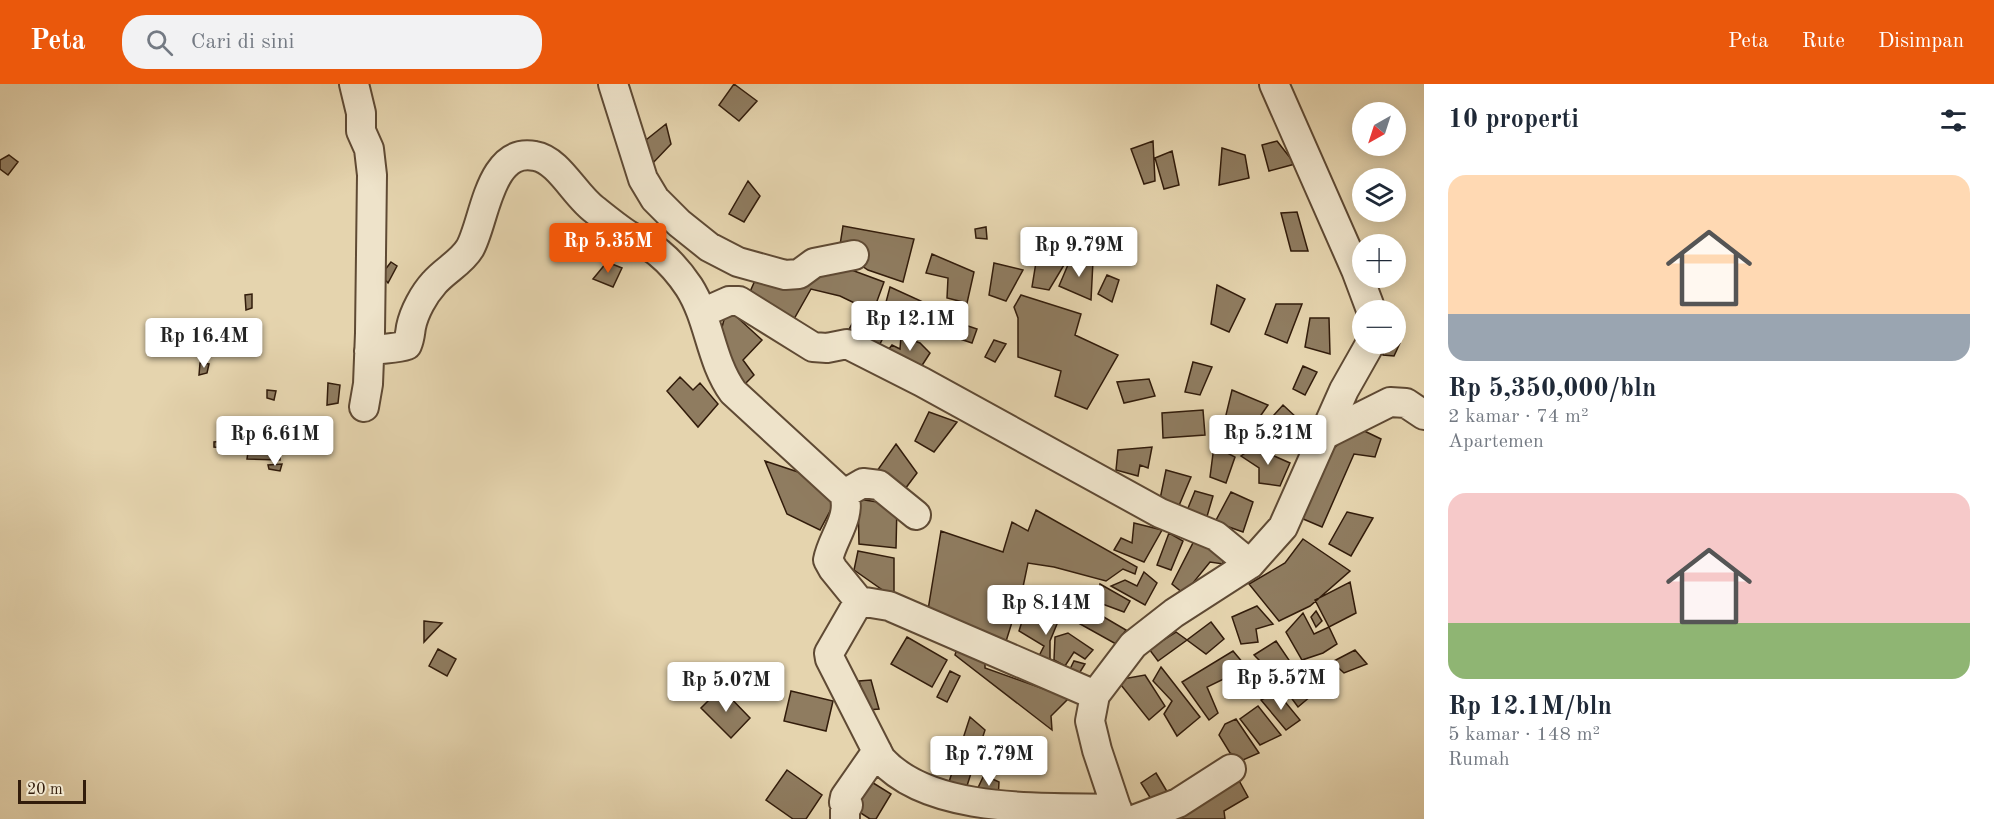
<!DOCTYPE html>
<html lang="id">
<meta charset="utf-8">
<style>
body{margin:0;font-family:"Old Standard TT",serif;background:#f2f2f3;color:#1f2937;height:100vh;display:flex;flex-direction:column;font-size:22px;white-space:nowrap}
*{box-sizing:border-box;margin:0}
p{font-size:20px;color:#747a83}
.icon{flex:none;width:33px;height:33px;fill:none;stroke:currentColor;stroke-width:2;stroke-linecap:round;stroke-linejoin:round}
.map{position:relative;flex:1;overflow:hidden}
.details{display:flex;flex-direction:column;background:#fff;width:570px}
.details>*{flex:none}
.needle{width:39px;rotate:219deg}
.controls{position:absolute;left:1352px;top:18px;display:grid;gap:12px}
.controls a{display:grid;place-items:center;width:54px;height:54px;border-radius:50%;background:#fff;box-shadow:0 3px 15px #0003;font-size:30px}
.scale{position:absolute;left:18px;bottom:15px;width:68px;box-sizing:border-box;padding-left:6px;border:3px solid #321c0b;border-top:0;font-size:16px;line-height:21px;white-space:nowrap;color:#321c0b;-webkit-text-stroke:4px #eee3ca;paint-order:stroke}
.price{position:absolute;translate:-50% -51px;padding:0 14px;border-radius:6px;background:#fff;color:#222;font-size:20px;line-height:39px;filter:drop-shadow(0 2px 3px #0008)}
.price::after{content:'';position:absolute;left:50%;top:36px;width:18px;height:14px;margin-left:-9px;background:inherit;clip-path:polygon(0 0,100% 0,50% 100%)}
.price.on{background:#ea580c;color:#fff}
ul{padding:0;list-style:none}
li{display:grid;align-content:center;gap:12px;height:318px;padding:0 24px}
li span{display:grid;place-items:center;height:186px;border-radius:18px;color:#555}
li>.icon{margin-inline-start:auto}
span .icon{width:108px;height:108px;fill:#fffc;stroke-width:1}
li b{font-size:26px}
h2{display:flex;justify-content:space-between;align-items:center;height:72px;padding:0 24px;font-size:26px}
header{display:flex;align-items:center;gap:36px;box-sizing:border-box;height:84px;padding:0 30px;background:#ea580c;color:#fff}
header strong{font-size:28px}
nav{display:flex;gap:33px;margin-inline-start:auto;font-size:21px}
.search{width:420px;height:54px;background:#f2f2f3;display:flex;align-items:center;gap:15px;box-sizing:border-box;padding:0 21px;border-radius:24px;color:#747a83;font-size:22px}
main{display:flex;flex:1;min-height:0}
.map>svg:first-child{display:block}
</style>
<header>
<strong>Peta</strong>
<div class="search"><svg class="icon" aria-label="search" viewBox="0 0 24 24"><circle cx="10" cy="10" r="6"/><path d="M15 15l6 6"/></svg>Cari di sini</div>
<nav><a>Peta</a><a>Rute</a><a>Disimpan</a></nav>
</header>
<main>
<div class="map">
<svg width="1424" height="735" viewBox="0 0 1424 735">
<rect width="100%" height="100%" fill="#e5d4ae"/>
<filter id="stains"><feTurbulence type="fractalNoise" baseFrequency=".00333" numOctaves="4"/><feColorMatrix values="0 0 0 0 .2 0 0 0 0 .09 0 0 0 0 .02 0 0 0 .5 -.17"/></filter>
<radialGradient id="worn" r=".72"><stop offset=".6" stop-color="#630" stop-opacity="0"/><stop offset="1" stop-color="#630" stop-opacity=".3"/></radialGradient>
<path fill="#8f7c60" stroke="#321c0b" stroke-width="1.5" d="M734 0 757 17 739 37 719 21Z
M666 40 671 60 651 81 641 60Z
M1153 57 1155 97 1144 100 1131 65Z
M1277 57 1295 80 1269 87 1262 61Z
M1222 64 1245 71 1249 94 1219 101Z
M1172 67 1179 101 1164 105 1155 74Z
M9 71 18 78 8 91 0 85V76Z
M748 97 760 112 744 138 729 130Z
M1297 128 1308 167H1291L1281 129Z
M843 142 914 155 903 198 868 186 859 180 840 161Z
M986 143 987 155 976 154 975 145Z
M1038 166 1070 171 1049 206 1032 203Z
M932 170 974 188 967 219 947 214 948 194 926 189Z
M1070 176 1093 177 1091 216 1059 202Z
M391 178 397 182 388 199 381 191Z
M607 178 622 184 613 203 593 195Z
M994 179 1023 186 1006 217 989 211Z
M838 181 884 198 873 228 840 212 811 205 790 242 749 210 757 192Z
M1107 191 1119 196 1112 218 1098 210Z
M1217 201 1245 215 1229 248 1211 240Z
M890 203 934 223 919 247 892 236 876 268 847 249 858 229 881 237Z
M252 210V224L246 226 245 211Z
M1021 211 1081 230 1075 251 1118 271 1087 325 1055 312 1061 287 1018 273V234L1014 223Z
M1276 220H1302L1287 259 1265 250Z
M727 224 762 256 743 276 754 291 742 303 720 251Z
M944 234 977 245 972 259 942 249Z
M1310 234H1329L1330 270 1305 263Z
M901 252 920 259 930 269 921 283 885 270 892 261 900 265Z
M994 256 1006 260 995 278 985 273Z
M1395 258 1400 259 1394 272 1383 271 1382 260H1395Z
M1193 278 1212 283 1200 311 1185 308Z
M200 279 209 280 207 289 199 291Z
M1303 282 1317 288 1305 311 1293 305Z
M680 293 693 306 700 299 718 320 698 343 667 307Z
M1149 295 1155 312 1124 319 1117 298Z
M328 299 340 301 338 319 327 321Z
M267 306 276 307 274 316 267 314Z
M1232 306 1268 321 1250 347 1225 335Z
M1283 321 1296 333 1285 347 1299 358 1285 367 1254 353Z
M1203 326 1205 351 1163 354 1162 329Z
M929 328 957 338 934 368 915 357Z
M290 338H298L300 346 290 343Z
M254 342 279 344 280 376 247 375 250 354H255Z
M1356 343 1381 355 1375 373 1354 370 1322 443 1301 434 1326 372Z
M223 357V364L214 363V358Z
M229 360 234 363 232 367 223 364Z
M896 360 917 389 905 405 872 394Z
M1214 362 1235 373 1226 399 1210 393Z
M1152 363 1148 384 1140 381 1138 392 1116 386 1118 366Z
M1254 363 1290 379 1280 402 1259 399V384L1241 372Z
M765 377 801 389 836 416 820 446 787 430Z
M282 380 280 387 269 385 268 381Z
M1166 386 1191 393 1178 424 1160 415Z
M1195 407 1213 412 1203 446 1186 429Z
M1231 408 1253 418 1243 448 1215 438Z
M858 415 897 421 896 464 859 460Z
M1036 426 1137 483 1135 490 1123 485 1106 497 1054 483 1028 479 1023 503 1003 567 927 532 941 447 1003 468 1012 438 1028 447Z
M1347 428 1373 434 1351 472 1329 460Z
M1134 439 1162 446 1144 478 1114 466 1121 454 1132 459Z
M1169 449 1183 457 1171 486 1157 481Z
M1195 455 1224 465 1223 480 1210 478 1184 510 1172 500Z
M1303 455 1350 487 1310 522 1279 537 1249 500 1285 479Z
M858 467 894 474V514L854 486Z
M1144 488 1157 499 1145 521 1111 502 1125 496 1137 502Z
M1350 498 1356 529 1329 543 1315 516Z
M1100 500 1130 517 1124 528 1097 518Z
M1029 515 1062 528 1050 557V575L1070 585 1074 577 1085 580 1075 596 1036 578 1044 562 1019 547Z
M1085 522 1126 546 1116 560 1073 536Z
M1257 522 1273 540 1256 545 1258 558 1241 560 1232 533Z
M1316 527 1322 537 1316 543 1311 533Z
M1303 529 1314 550 1329 543 1337 560 1323 569 1302 576 1286 548Z
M424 537 442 539 424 558Z
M1211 538 1224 555 1206 570 1187 556Z
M1176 548 1187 556 1158 577 1149 565Z
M1068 549 1093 566 1085 575 1074 568 1065 582 1054 576 1055 553Z
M907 553 947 576 932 603 891 580Z
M1276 557 1289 576 1281 583 1260 577 1254 571Z
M958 561 985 576V584L1069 614 1051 632 1052 646 955 571Z
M438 565 456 575 447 592 429 582Z
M1355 566 1367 580 1344 589 1332 578Z
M1233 567 1265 605 1256 611 1238 588 1207 603 1218 629 1209 636 1182 598Z
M1265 582 1274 592 1266 598 1256 586Z
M1161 583 1200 633 1177 652 1164 630 1172 617 1153 597Z
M950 587 960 592 947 618 937 613Z
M1145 591 1165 622 1149 636 1117 596Z
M871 596 879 625 868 626 859 597Z
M1296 598 1311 612 1298 623 1287 608Z
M721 604 750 634 731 654 701 624Z
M791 607 833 617 826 647 784 637Z
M1277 608 1300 636 1286 646 1261 616Z
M1258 622 1281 651 1260 661 1240 635Z
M970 633 985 646 964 711 948 701Z
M1236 635 1259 669 1243 676 1230 669 1219 651 1225 640Z
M1019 656 1039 659 1035 687 1014 684Z
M787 686 822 711 806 735H793L766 716Z
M1156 689 1172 716 1156 723 1141 699Z
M984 691 999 698 998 716 977 706Z
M1236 691 1248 713 1224 727 1225 735H1167Z
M870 697 891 710 876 735H870L853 724Z"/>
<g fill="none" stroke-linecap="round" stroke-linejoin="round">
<defs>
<path id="minor" d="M354 0 361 29V47L369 65 372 91 370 249 368 300 364 323
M613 0 643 95 655 115 679 139 709 163 738 178 785 191 799 190 814 179 854 171
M1274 0 1356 186 1371 226
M702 229 729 217H739L813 263 827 264 847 260 922 298 1160 429 1216 452 1250 480
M369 267C381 264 396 265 407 261 410 254 410 249 411 243 414 228 424 210 434 199 445 186 461 179 470 164 485 137 489 63 535 72 559 76 575 112 595 126 605 134 616 143 628 151 638 157 650 161 659 169 670 178 681 191 689 203 710 236 710 276 733 308L844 410C852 433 832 454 828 476L833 485 859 517 889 522 1095 611
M1324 351 1390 318 1406 319 1424 331
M844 410 863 399 879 401 916 431
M859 517 829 569 830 575 881 675C931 731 1047 723 1117 725
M845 735V726L848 721 844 718 845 713 877 667
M1120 735 1097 666 1090 637 1095 611 1133 561 1174 529 1250 480 1283 443 1344 306 1370 260
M1136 735 1178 719 1231 685"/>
</defs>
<use href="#minor" stroke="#5f4a34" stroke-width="32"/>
<use href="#minor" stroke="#eee3ca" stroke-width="28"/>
</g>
<rect width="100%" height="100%" filter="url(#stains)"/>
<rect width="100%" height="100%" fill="url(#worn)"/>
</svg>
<div class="controls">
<a><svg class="needle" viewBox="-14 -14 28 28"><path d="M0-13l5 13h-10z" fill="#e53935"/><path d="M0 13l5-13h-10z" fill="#747a83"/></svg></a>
<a><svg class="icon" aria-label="layers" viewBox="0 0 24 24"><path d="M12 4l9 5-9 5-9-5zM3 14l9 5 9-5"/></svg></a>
<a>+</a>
<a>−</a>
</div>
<div class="scale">20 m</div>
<b class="price on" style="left:608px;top:190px">Rp 5.35M</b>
<b class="price" style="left:1079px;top:194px">Rp 9.79M</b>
<b class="price" style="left:910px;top:268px">Rp 12.1M</b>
<b class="price" style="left:204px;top:285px">Rp 16.4M</b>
<b class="price" style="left:1268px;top:382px">Rp 5.21M</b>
<b class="price" style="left:275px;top:383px">Rp 6.61M</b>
<b class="price" style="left:1046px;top:552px">Rp 8.14M</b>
<b class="price" style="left:1281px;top:627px">Rp 5.57M</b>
<b class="price" style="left:726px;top:629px">Rp 5.07M</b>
<b class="price" style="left:989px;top:703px">Rp 7.79M</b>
</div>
<section class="details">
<h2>10 properti<svg class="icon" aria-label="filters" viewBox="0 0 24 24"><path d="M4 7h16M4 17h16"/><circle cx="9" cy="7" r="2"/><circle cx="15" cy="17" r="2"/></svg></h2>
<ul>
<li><span style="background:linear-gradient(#ffd9b3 75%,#9aa5b1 0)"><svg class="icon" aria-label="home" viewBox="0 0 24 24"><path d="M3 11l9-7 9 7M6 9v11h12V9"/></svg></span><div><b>Rp 5,350,000/bln</b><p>2 kamar · 74 m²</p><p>Apartemen</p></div></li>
<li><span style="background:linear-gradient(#f6c9c9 70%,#8fb573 0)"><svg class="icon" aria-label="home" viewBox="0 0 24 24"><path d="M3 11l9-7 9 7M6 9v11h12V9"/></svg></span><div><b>Rp 12.1M/bln</b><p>5 kamar · 148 m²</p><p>Rumah</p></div></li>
</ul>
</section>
</main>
